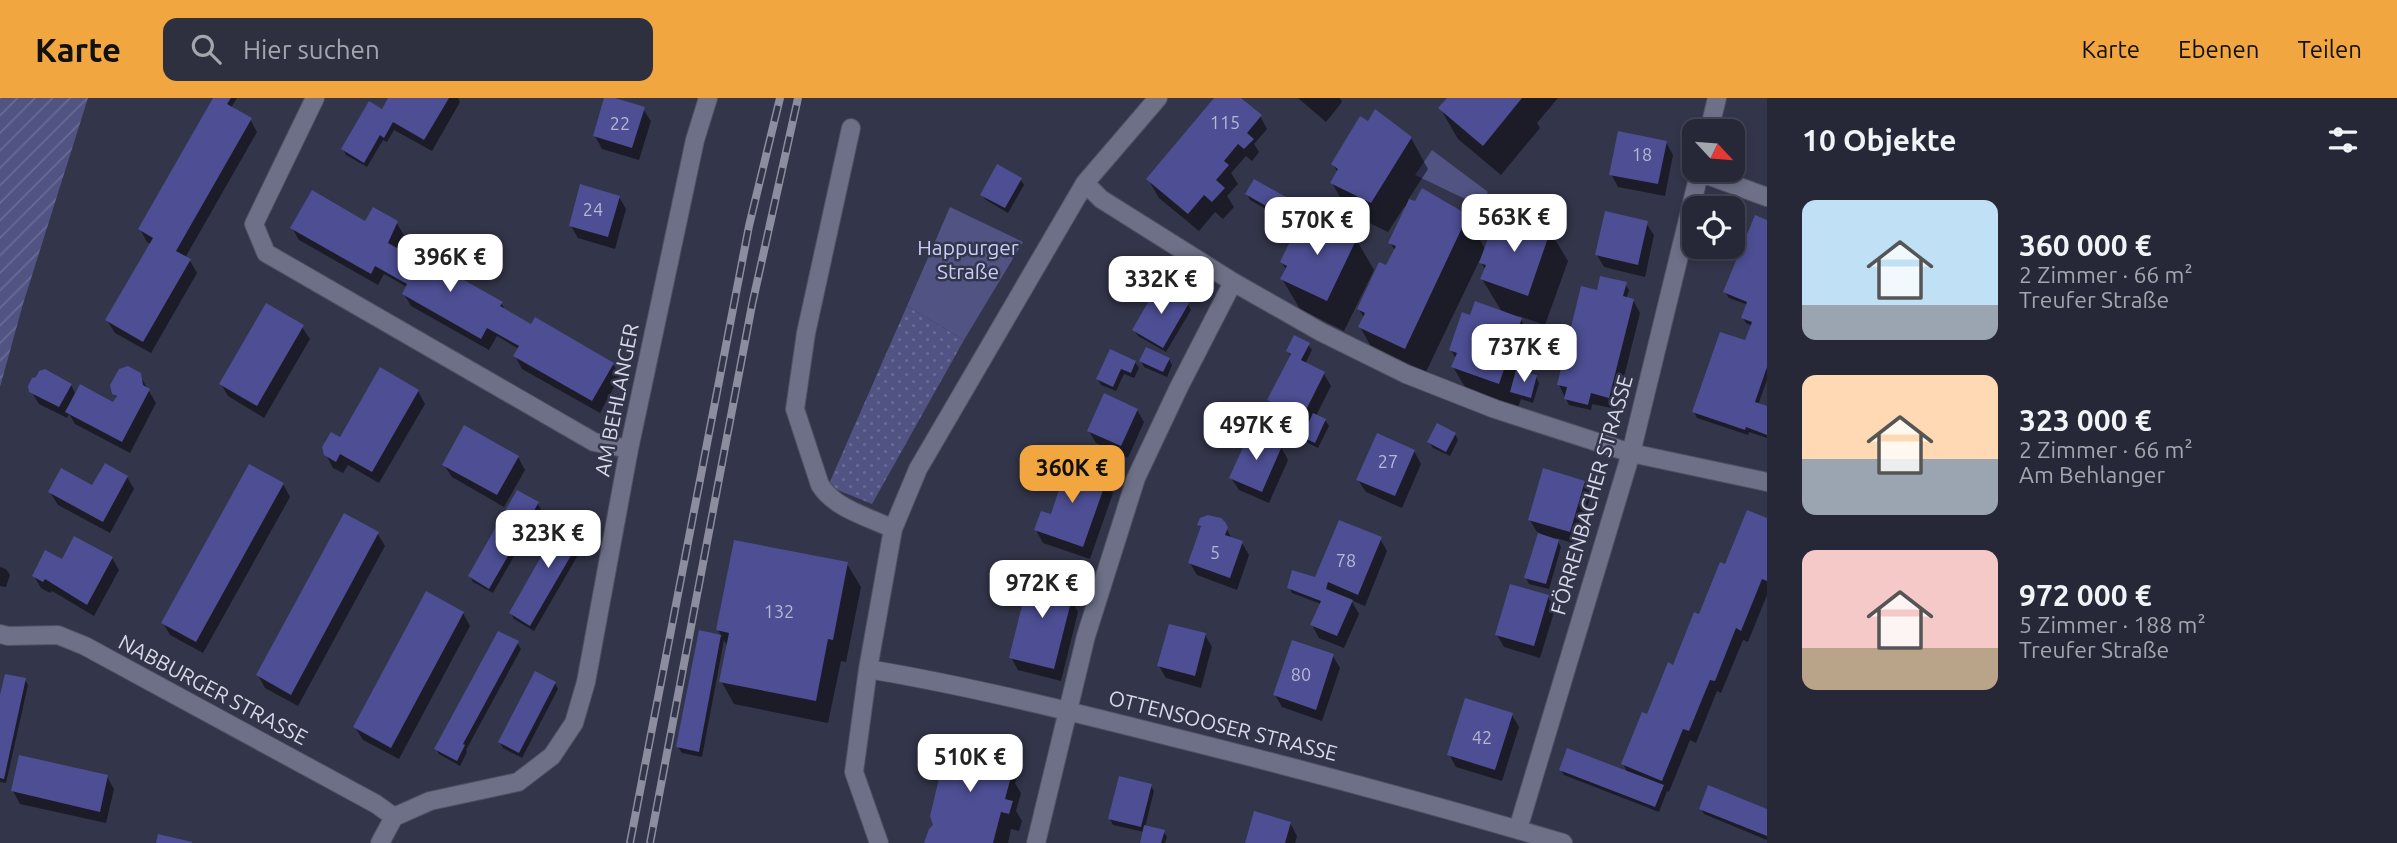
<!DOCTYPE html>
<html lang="de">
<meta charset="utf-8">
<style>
body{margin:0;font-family:Ubuntu,sans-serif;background:#2e3040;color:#f1f3f6;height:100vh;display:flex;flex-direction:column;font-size:26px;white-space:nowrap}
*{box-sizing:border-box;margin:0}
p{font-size:23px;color:#a4a6ae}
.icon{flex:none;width:38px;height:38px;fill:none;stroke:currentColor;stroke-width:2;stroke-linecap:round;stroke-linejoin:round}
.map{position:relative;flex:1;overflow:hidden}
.details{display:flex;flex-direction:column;background:#262838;width:630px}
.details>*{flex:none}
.needle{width:46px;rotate:116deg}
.tools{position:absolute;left:1682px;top:21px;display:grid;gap:14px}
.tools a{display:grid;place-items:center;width:63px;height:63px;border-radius:14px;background:#262838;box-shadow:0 4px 10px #0003,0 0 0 2px #424453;font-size:35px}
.price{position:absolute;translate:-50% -60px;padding:0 16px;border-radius:14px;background:#fff;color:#222;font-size:23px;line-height:46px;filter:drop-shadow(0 2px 4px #0008)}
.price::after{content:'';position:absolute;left:50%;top:42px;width:21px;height:16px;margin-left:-10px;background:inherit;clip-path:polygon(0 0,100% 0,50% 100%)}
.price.active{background:#f1a63f;color:#111}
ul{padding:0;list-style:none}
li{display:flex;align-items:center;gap:21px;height:175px;padding:0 35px}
li span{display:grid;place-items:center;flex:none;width:196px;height:140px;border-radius:14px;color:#555}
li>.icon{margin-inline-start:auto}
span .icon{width:84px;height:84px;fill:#fffc;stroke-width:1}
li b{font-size:30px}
h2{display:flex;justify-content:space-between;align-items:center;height:84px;padding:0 35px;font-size:30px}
header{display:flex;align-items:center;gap:42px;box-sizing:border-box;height:98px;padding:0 35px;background:#f1a63f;color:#111}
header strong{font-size:33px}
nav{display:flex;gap:38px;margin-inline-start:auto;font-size:24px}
.search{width:490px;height:63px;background:#2e3040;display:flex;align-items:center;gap:18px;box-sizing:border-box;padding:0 24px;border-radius:14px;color:#a4a6ae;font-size:26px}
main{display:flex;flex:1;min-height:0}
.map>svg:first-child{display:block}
</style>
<header>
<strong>Karte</strong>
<div class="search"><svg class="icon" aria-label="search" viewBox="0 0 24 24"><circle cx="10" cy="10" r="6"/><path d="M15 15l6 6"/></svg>Hier suchen</div>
<nav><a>Karte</a><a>Ebenen</a><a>Teilen</a></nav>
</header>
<main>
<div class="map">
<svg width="1767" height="745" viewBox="0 0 1767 745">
<defs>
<pattern id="grass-dots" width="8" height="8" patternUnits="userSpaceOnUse" patternTransform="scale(1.75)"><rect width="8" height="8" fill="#515383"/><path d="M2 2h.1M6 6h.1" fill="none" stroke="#696b95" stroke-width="1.8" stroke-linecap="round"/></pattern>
<pattern id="garden-furrows" width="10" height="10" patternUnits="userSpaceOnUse" patternTransform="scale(1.75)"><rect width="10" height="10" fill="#515383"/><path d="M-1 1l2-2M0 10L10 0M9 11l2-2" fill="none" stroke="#696b95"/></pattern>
</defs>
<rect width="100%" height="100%" fill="#33354a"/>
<path fill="url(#grass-dots)" d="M907 208 964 242 872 406 828 388Z"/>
<path fill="#515383" d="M1432 52 1488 94 1480 108 1415 77Z
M950 109 1023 144 964 242 907 208Z"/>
<path fill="url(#garden-furrows)" d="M0 0H88L23 206 0 289Z"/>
<path fill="#0007" d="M212 0H237L231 10 250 21 257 34 185 160 190 163 197 175 151 255 115 235 107 222 151 146 147 144 140 131 214 1Z
M390 0H458L460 4 432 53 394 32 387 44 383 42 367 69 346 57 343 51 382 13Z
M606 0 643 11 651 23 639 62 602 51 595 38Z
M1217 0H1238L1260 18 1267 31 1254 46 1259 54 1252 63 1246 58 1231 75 1238 86 1227 98 1234 109 1223 121 1215 114 1199 133 1159 100 1148 81Z
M1298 0H1340L1342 4 1326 24Z
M1449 0H1558L1537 25 1540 30 1501 77 1458 41 1440 10Z
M1411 40 1428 71 1408 102 1467 119 1485 151 1423 280 1377 259 1360 229 1364 220 1359 211 1387 169 1395 153 1390 144 1407 110 1404 109 1388 134 1349 115 1332 85 1338 75 1333 66Z
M1666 44 1673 57 1665 98 1618 89 1611 76Z
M1020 81 1024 87 1008 115 986 102 982 97Z
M1247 96 1291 104 1295 110 1287 123 1250 102Z
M619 99 626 111 615 151 578 140 571 128Z
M1756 119 1767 124V282L1758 307 1767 310V340L1749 334 1748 337 1697 320 1694 314 1746 245 1752 228 1746 225 1743 220 1748 207 1729 200 1725 194Z
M396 124 404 137 397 149 398 152 501 205 506 214 532 228 613 266 620 278 600 315 522 271 515 258 519 251 497 238 489 252 411 208 404 196 407 189 384 176 378 187 299 142 292 130Z
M1646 125 1654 137 1645 179 1604 169 1597 157Z
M1550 133 1568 163 1545 227 1519 218 1538 252 1529 277 1536 279 1539 285 1533 305 1521 301 1516 315 1471 299 1453 269 1456 261 1451 252 1471 219 1502 214 1482 181 1486 172 1481 165Z
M1356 141 1374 172 1344 233 1300 211 1282 181 1286 172 1282 164Z
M1625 186 1629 192 1626 201 1633 202 1640 215 1616 311 1592 306 1591 312 1569 307 1559 287 1598 194Z
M1188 206 1191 212 1166 254 1138 238 1134 232Z
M302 229 310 241 264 320 228 298 221 286Z
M1308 247 1312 252 1305 266 1324 276 1331 288 1316 318 1325 322 1329 328 1318 350 1308 345 1304 339 1308 331 1276 314 1269 302 1291 260 1288 253Z
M1169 261 1172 267 1167 279 1144 269 1141 263Z
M1135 264 1139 270 1134 280 1124 276 1116 293 1101 287 1098 281Z
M139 276 156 305 130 355 75 326 69 316 67 320 39 306 31 293 71 287 76 297 114 307 117 301 114 295Z
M418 293 425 306 379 385 348 367 343 375 333 370 326 357 340 342Z
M1137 312 1144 324 1128 360 1096 345 1089 333Z
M1455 336 1458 342 1450 358 1433 350 1429 344Z
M1281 349 1288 362 1269 405 1239 392 1231 380Z
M1414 353 1421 366 1402 410 1366 394 1358 382Z
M518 359 525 372 504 409 452 379 444 367Z
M127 379 134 391 110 435 58 407 50 394 93 389Z
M1106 383 1113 395 1090 461 1043 445 1036 432 1052 418 1059 396 1052 384Z
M1584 384 1591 397 1576 446 1556 440 1561 449 1549 491 1529 486 1526 480 1540 435 1537 434 1530 422Z
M283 386 290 399 203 555 170 537 163 525Z
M537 405 541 411 493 495 473 484 470 478Z
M1748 414 1767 422V497L1748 544 1743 542 1721 595 1717 593 1696 645 1690 642 1669 694 1667 693 1659 714 1564 677 1561 672 1628 675 1623 666 1726 468Z
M1199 426 1226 430 1232 441 1242 445 1249 457 1237 492 1197 477 1190 465 1202 431Z
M585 432 589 438 534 533 514 521 511 515Z
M377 435 385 448 298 608 265 590 258 577Z
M1380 441 1387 453 1365 508 1351 502 1359 516 1344 550 1319 540 1312 527 1321 506 1292 495 1289 489 1316 481Z
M112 460 119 472 94 518 52 493 50 495 41 490 34 478 63 463Z
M847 466 861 489 846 564 841 563 828 625 734 606 721 583 728 549 724 542 702 659 682 655 678 649 701 535 722 539 718 532Z
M0 469 6 471 10 477 6 489 0 488Z
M1068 482 1075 495 1073 505 1078 514 1061 583 1018 572 1011 559Z
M1548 499 1555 511 1540 560 1504 549 1497 537Z
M463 515 470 528 399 661 363 642 355 629Z
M1205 537 1212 549 1201 590 1166 580 1159 568Z
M517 545 521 551 466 652 467 654 460 668 439 656 436 651Z
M1333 558 1340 570 1322 623 1282 609 1275 597Z
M25 582 28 587 6 685 0 684V605Z
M555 585 558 591 522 660 503 650 500 644Z
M1512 617 1519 629 1502 683 1456 669 1449 656Z
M1008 655 1019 673 1015 685 1021 695 1016 713 1022 723 1019 733 1011 731 1008 745H926Z
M107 679 114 691 106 725 20 706 13 693Z
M1151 688 1154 693 1145 729 1163 733 1167 739 1165 745H1142L1144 734 1113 727 1110 721Z
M1709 690 1767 713V742L1704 716 1701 711Z
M1290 725 1297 738 1295 745H1247Z"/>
<path fill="#4d4e93" d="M213 0H231L227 6 252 20 176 153 191 161 143 244 105 222 153 140 138 131Z
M388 0H449L424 42 393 24 384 40 380 37 364 65 341 51 369 3 382 11Z
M604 0H615L645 9 632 50 593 38Z
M1214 0H1241L1262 17 1247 35 1254 41 1244 51 1238 46 1224 63 1229 67 1216 82 1225 90 1212 104 1204 97 1188 116 1146 81Z
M1447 0H1522L1483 48 1438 10Z
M1375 11 1412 39 1371 105 1330 85 1338 71 1331 66 1360 18 1368 23Z
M1618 33 1667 43 1658 86 1609 77Z
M997 66 1022 80 1005 110 980 97Z
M1254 81 1293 103 1284 118 1245 96Z
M580 86 620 98 608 139 569 128Z
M1422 90 1468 117 1405 251 1358 229 1365 215 1357 211 1379 164 1386 167 1396 148 1388 145 1409 101 1415 103Z
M312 92 365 123 373 109 398 123 388 145 420 163 423 159 503 204 500 208 531 226 535 219 614 265 592 303 513 258 519 248 487 230 481 241 402 196 407 186 375 168 371 176 290 130Z
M1605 113 1648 123 1638 167 1595 157Z
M1503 115 1551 131 1528 198 1480 181 1486 167 1479 165 1492 129 1498 131Z
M1311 117 1357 140 1327 203 1280 181 1287 168 1280 164 1297 129 1303 132Z
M1755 117 1767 122V269L1755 304 1767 308V337L1746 329 1745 332 1692 314 1720 234 1745 242 1752 224 1741 220 1747 204 1723 194Z
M1600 178 1627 184 1623 198 1634 201 1609 300 1591 295 1588 307 1564 301 1567 289 1557 287 1581 188 1597 192Z
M1158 187 1189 205 1163 250 1132 232Z
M1475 203 1522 220 1499 286 1451 269 1457 255 1449 252 1462 214 1470 217Z
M266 205 304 227 257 308 219 286Z
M1294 237 1310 245 1301 262 1325 274 1302 320 1267 302 1291 256 1286 253Z
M1146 249 1170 260 1163 274 1139 263Z
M1110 251 1136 263 1131 275 1121 271 1113 289 1096 281Z
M128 268 141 275 143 287 150 291 122 344 65 314 80 286 113 304 117 298 112 296 110 287 119 271Z
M380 269 419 292 372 374 340 356 336 364 324 357 322 349 331 334 340 339Z
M45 271 72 286 59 309 29 294 28 288 32 280 36 279 39 273Z
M1516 272 1537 277 1531 300 1510 294Z
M1104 295 1138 311 1121 348 1087 333Z
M1313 315 1326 321 1315 345 1302 339Z
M1437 325 1456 335 1446 354 1427 344Z
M464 327 519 358 497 397 442 367Z
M1250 334 1282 348 1262 394 1229 380Z
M1377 335 1415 352 1395 398 1356 382Z
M1057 364 1107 381 1083 449 1034 432 1041 413 1051 416 1056 401 1060 388 1051 384Z
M105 365 128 378 103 424 48 394 61 370 92 387Z
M249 366 284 385 196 544 161 525Z
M1543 370 1585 383 1570 434 1528 422Z
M517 392 539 404 489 491 468 478Z
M1747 412 1767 420V483L1762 481 1741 533 1736 530 1715 583 1710 582 1689 633 1683 631 1662 683 1621 666 1642 614 1647 616 1668 564 1673 567 1694 514 1699 516 1720 464 1725 466Z
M344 415 379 434 291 597 256 577Z
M1208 417 1221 420 1225 424 1228 429 1225 437 1243 443 1230 480 1188 465 1201 428 1197 427 1200 420Z
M564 418 587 430 530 528 509 515Z
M1339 422 1382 439 1358 497 1328 484 1326 491 1353 502 1337 538 1310 527 1321 503 1287 490 1292 472 1315 479Z
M1538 435 1559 442 1546 486 1524 480Z
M74 438 113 459 87 507 45 481 43 484 32 478 45 452 62 461Z
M734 442 848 464 833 542 828 541 816 603 719 584 729 535 716 532Z
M1031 471 1069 481 1065 499 1072 500 1054 571 1009 560Z
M1510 486 1549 497 1534 548 1495 537Z
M426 493 464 514 391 650 353 629Z
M1169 526 1206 535 1195 578 1157 568Z
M699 532 721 537 699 654 676 649Z
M498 533 519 543 463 646 465 647 457 663 434 651Z
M1292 542 1334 556 1316 612 1273 597Z
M535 573 556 584 519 655 498 644Z
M5 576 26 580 4 681 0 680V597Z
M1465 600 1513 615 1495 672 1447 657Z
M949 639 1009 653 1004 673 1012 675 1005 701 1013 703 1009 716 1001 714 993 745H924L929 731 933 727 930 718Z
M1567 650 1664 687 1655 709 1559 672Z
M19 657 108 677 100 714 11 693Z
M1119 678 1152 686 1141 729 1108 721Z
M1708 687 1767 711V738L1699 711Z
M1254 713 1291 724 1285 745H1245Z
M1144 727 1165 732 1161 745H1140Z
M158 736 192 744V745H156Z"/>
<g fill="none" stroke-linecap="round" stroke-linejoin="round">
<defs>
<path id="minor" d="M315 0 254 126 266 155 594 344 629 351
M851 30 806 235 795 311 820 387C835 411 869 419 893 431
M1709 33 1717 0
M1699 74 1767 99
M1085 85 1101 101 1233 184 1321 234 1406 276 1495 311 1631 355 1767 384
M0 536 8 538 58 537 85 548 376 706 394 719
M868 571C969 588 1069 613 1168 638 1301 671 1432 706 1563 745
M1518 731 1631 355 1700 72
M380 745 394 719 430 703 518 684 552 658 574 625 586 584 629 351 695 42 708 0
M879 745 854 674 868 571 893 431 918 371 1085 85 1158 0
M1036 745 1086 538 1136 380 1179 289 1233 184"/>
</defs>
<use href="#minor" stroke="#505163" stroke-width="20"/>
<use href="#minor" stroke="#6e7088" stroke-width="18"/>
<defs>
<path id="rail" d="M630 745 749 128 780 0
M650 745 752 207 798 0"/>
</defs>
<use href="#rail" stroke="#8c8e9f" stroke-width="8"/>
<use href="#rail" stroke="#33354a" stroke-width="5" stroke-dasharray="16" stroke-linecap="butt"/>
</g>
<g text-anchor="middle" stroke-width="5" stroke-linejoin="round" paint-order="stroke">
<g font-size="18" fill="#b6b7d3">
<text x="1225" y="31">115</text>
<text x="620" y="32">22</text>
<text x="1642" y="63">18</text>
<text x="593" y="118">24</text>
<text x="1388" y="370">27</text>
<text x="1215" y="461">5</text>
<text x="1346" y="469">78</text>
<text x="779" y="520">132</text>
<text x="1301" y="583">80</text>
<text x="1482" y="646">42</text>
</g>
<g font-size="21" fill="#cbcff7" stroke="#33354a">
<text x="968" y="157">Happurger<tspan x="968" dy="24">Straße</tspan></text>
</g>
<g font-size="21" fill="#d9dae8" stroke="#33354a">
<text transform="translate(617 302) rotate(-79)" y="7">AM BEHLANGER</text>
<text transform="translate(1592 397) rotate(-74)" y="7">FÖRRENBACHER STRASSE</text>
<text transform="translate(213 592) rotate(28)" y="7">NABBURGER STRASSE</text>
<text transform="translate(1223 628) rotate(14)" y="7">OTTENSOOSER STRASSE</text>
</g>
</g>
</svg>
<div class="tools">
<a><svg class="needle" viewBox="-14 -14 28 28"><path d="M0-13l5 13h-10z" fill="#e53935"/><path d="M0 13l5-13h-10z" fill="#a4a6ae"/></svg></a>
<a><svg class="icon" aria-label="locate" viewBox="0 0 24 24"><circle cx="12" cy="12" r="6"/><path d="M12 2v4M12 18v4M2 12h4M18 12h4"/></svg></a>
</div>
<b class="price" style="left:1514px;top:156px">563K €</b>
<b class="price" style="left:1317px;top:159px">570K €</b>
<b class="price" style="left:450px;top:196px">396K €</b>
<b class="price" style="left:1161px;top:218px">332K €</b>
<b class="price" style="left:1524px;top:286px">737K €</b>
<b class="price" style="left:1256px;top:364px">497K €</b>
<b class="price active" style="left:1072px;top:407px">360K €</b>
<b class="price" style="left:548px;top:472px">323K €</b>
<b class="price" style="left:1042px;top:522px">972K €</b>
<b class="price" style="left:970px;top:696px">510K €</b>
</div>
<section class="details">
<h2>10 Objekte<svg class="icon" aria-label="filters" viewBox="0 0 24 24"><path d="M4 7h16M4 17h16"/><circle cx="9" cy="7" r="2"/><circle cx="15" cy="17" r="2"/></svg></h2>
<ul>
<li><span style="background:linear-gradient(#bfe0f5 75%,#9aa5b1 0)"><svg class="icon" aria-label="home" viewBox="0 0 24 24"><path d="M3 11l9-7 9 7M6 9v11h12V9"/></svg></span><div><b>360 000 €</b><p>2 Zimmer · 66 m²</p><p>Treufer Straße</p></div></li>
<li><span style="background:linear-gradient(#ffd9b3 60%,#9aa5b1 0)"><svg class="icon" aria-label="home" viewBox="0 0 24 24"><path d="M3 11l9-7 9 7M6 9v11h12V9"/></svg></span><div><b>323 000 €</b><p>2 Zimmer · 66 m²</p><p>Am Behlanger</p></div></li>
<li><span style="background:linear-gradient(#f6c9c9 70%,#b9a48a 0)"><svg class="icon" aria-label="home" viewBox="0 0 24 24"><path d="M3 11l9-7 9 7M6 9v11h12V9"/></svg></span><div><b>972 000 €</b><p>5 Zimmer · 188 m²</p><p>Treufer Straße</p></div></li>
</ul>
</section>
</main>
